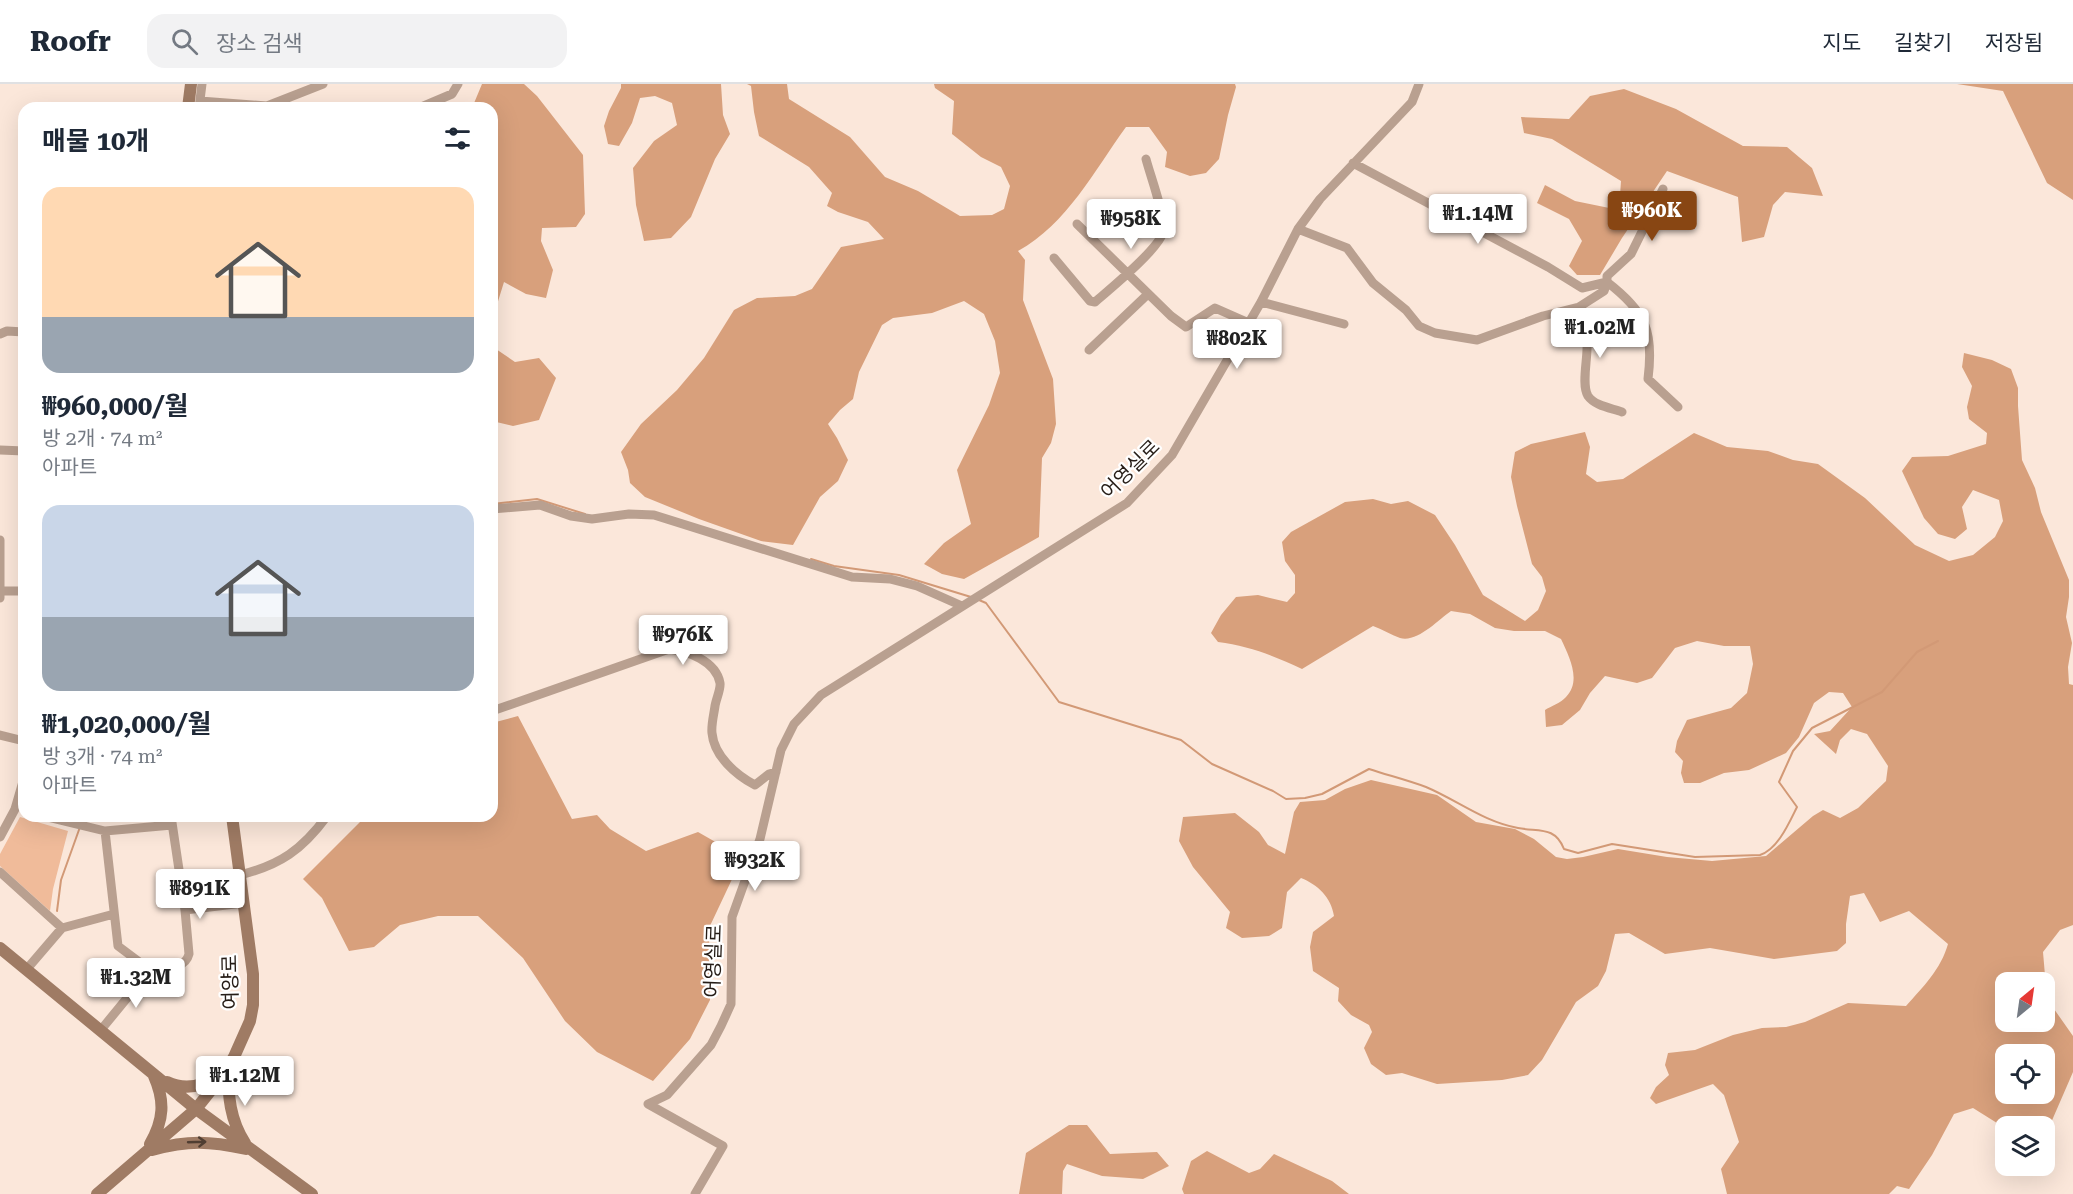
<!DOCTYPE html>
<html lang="ko">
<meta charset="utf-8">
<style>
body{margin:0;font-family:"Roboto Serif","Noto Sans KR",serif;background:#f2f2f3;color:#1f2937;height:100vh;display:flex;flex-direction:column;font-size:22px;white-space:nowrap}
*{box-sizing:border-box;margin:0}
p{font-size:20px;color:#747a83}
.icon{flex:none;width:33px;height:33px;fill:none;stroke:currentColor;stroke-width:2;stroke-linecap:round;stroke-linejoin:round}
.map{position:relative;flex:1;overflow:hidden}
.sheet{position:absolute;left:18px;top:18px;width:480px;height:720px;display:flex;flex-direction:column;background:#fff;border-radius:18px;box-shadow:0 6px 24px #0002}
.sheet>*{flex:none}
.needle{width:39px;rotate:29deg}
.controls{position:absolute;left:1995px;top:888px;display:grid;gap:12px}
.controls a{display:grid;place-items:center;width:60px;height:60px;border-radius:12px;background:#fff;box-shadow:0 6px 24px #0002;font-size:30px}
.price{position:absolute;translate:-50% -51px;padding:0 14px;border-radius:6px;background:#fff;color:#222;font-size:20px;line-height:39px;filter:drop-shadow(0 2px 3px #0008)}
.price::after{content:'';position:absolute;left:50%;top:36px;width:18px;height:14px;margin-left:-9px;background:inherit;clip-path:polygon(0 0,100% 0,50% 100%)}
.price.selected{background:#884613;color:#fff}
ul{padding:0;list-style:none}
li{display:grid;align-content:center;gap:12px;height:318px;padding:0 24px}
li span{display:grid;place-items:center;height:186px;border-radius:18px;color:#555}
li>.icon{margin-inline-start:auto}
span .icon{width:108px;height:108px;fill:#fffc;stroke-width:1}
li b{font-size:26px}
h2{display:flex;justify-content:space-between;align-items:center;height:72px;padding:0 24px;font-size:26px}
header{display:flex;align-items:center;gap:36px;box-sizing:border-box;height:84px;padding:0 30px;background:#fff;border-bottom:2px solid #e0e1e3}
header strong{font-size:28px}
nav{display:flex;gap:33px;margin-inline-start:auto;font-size:21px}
.search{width:420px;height:54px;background:#f2f2f3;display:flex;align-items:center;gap:15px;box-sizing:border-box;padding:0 21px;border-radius:18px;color:#747a83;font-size:22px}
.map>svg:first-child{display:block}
</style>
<header>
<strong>Roofr</strong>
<div class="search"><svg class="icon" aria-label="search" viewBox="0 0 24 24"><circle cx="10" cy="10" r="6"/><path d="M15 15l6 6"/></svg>장소 검색</div>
<nav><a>지도</a><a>길찾기</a><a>저장됨</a></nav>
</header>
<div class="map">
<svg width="2073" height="1110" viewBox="0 0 2073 1110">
<rect width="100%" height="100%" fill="#fbe7da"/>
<path fill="#f0bb9a" d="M20 733 68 747 53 805 50 827 0 782V770Z"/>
<path fill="#d8a07c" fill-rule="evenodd" d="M482 0H524L537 12 583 71 585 130 576 143 542 144 541 157 553 186 546 214 526 210 504 198 495 227 496 265 515 278 539 274 556 294 539 336 513 342 492 337V24H472Z
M621 0H721L723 31 730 50 715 75 691 133 671 154 644 157 636 121 633 84 654 57 677 41 672 19 655 12 640 14 632 39 619 62 608 60 604 42 609 27 621 4Z
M747 0H787L789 15 850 53 885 93 918 107 960 132 992 131 1004 125 1010 102 1001 83 981 73 952 50 954 17 935 4 934 0H1235L1236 3 1228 31 1219 75 1206 89 1190 92 1165 83 1167 68 1149 43H1126C1094 87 1067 140 1018 167L1025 176 1023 216 1053 295 1056 340 1051 359 1042 374 1039 453 964 495 942 490 924 480 944 459 971 440 957 386 989 321 1000 289 995 257 984 230 964 217 932 229 893 234 882 241 859 288 853 315 840 326 828 340 837 354 848 376 838 397 820 413 793 461 761 457 699 435 645 413 630 399 628 386 621 368 641 340 677 306 704 274 734 226 757 214 795 212 812 205 841 163 884 155 868 138 838 128 827 122 832 109 809 83 759 52 754 28 751 2Z
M1957 0H2073V116L2047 99 2003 7Z
M1624 5 1676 25 1743 62 1787 63 1812 84 1823 112 1785 108 1773 121 1764 153 1742 158 1738 113 1667 87 1622 154 1600 191H1577L1569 182 1582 157 1569 135 1537 119 1545 101 1575 117 1619 126 1621 97 1552 55 1524 49 1521 33 1569 35 1590 12Z
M1964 269 1992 276 2011 285 2018 304V322L2022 376 2035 404 2041 428 2069 496V513L2066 533 2072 559 2068 583 2069 600 2073 601V841L2060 846 2043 868 2047 915 2073 952V988L2050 1041 2045 1045 2044 1042 2005 1044 1973 1024 1954 1030 1932 1071 1909 1105 1897 1102 1889 1110H1727L1721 1085 1739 1058 1724 1011 1713 1000 1656 1020 1650 1014 1656 1003 1669 991 1665 981 1668 969 1695 966 1733 951 1762 944 1786 943 1805 938 1848 919 1906 922C1923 903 1941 885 1948 860L1909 827 1880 838 1864 809 1850 812 1846 840V859L1837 867 1774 875 1710 864 1665 870 1629 849 1615 850 1606 887 1598 902 1576 918 1542 976 1528 991 1502 996 1437 1000 1402 989 1386 991 1371 980 1364 964 1372 948 1369 941 1351 931 1338 917 1339 904 1313 887 1310 863 1313 848 1334 832C1331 813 1318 801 1301 794L1287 808 1282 844 1269 852 1242 854 1226 844 1230 828 1193 783 1179 757 1183 733 1235 729 1259 748 1268 761 1285 770 1294 728 1300 718 1325 716 1345 705 1371 696 1437 711 1476 738 1515 745 1534 755 1556 773 1567 775 1583 773 1618 765 1667 773 1712 777 1766 772 1813 732 1823 726 1840 734 1858 724 1886 697 1888 682 1867 650 1851 645 1840 656 1836 670 1814 650 1830 647 1852 623 1843 609 1829 608 1814 619 1799 653 1786 669 1749 686 1724 689 1700 699H1684L1681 689 1683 677 1675 668 1677 657 1687 636 1731 624 1747 609 1753 580 1750 562H1724L1697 557 1675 564 1652 594 1637 599 1605 592 1590 609 1580 626 1562 641 1546 643 1545 626C1551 622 1561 619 1566 613 1582 597 1569 572 1561 555L1545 547H1514L1495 544 1470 530 1451 527C1438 536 1417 559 1400 554 1391 551 1382 545 1373 542L1302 585C1275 572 1249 562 1218 558L1211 549 1221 531 1236 513 1258 511 1287 518 1295 509V491L1285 477 1282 458 1291 448 1345 418 1373 415 1391 420 1408 417 1435 431 1455 461 1483 511 1525 537 1538 526 1546 507 1542 493 1532 480 1517 422 1511 393 1515 368 1531 360 1585 348 1590 363 1586 390 1597 398 1623 395 1694 349 1727 363 1768 367 1793 376 1818 380 1865 414 1915 461 1949 477 1973 471 1995 453 2003 437 1999 416 1973 406 1962 423 1967 445 1955 455 1938 450 1924 434 1902 387 1912 373 1948 372 1986 360 1987 349 1969 335 1967 323 1972 302 1962 283ZM2006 898H2044V938H2006ZM2044 970V1010H2006V970Z
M518 632 572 735 597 731 610 745 646 767 698 748 740 772 734 791 709 844 710 916 690 955 653 997 597 968 565 937 523 874 478 832H438L400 841 374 863 349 867 322 814 303 795 366 732H492V639Z
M1069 1041H1087L1110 1070 1157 1068 1169 1082 1143 1095 1102 1092 1067 1080 1063 1087 1062 1110H1019L1026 1069Z
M1207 1067 1249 1089 1260 1085 1274 1070 1332 1097 1349 1110H1184L1182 1105 1191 1077Z"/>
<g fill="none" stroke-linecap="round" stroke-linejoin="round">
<path stroke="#d29976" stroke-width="2" d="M492 420 537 415 585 430
M811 475 834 482 899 491 971 513
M979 516 986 519 1059 618 1181 656 1212 680 1273 707 1286 715 1305 714 1322 710 1369 685C1387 691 1407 696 1426 703 1457 716 1484 738 1518 744 1539 748 1555 742 1564 765L1578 769 1612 760 1695 773 1760 771C1778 765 1789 739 1797 723L1779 698 1793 667 1812 644 1882 608 1917 568 1938 557
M57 827 61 796 80 743"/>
<path stroke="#b9a090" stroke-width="9" d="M200 17 267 22 323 0
M199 24 202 0
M419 24 452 10 458 0
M1353 79 1548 183 1582 204 1607 198
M1077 140 1171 232 1186 243 1215 224 1249 239
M1298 145 1347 164 1373 199 1406 226 1419 242 1435 249 1477 256 1543 232 1579 223 1604 207 1607 198V192L1631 170 1663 105
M1054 174 1090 217 1095 218C1110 205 1159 165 1163 148 1166 133 1150 91 1146 75
M1607 198C1646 228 1654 247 1648 295L1678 323
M1261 218 1344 240
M1579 223C1584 235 1586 248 1587 260 1588 274 1581 301 1588 312 1595 322 1611 324 1622 328
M0 250 7 247 24 248
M1089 266 1148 210
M0 366 24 367
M492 425 540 421 571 432 592 435 629 430 654 431 852 493 890 495 917 502 962 522
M0 456V514
M1 507H24
M492 627 669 565C688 567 716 577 720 599 721 605 716 615 715 622 714 630 711 641 712 649 714 672 736 691 755 701L769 690 776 688
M0 651 24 657
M43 732 105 747 172 741
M105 747 118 862 150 886
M0 753 15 725 24 694
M0 788 62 844
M240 791C280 781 302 766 327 732
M185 826 243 819
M26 886 62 844 114 830
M100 947 150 886C165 884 185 886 189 870L185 826 171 732
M695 1110 723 1062 648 1020 667 1011 711 961 721 942 731 920 732 833 760 755 781 666 794 640 821 611 1127 419 1172 371 1261 218 1298 145 1320 115 1412 18 1419 0"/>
<path stroke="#9f7b64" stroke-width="12" d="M188 24 191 0
M0 864 196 1025 312 1110
M228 984C228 1012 230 1036 245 1059
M167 998C186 1007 204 1002 220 990
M150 1060C164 1036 165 1017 154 992
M152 1066C188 1056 210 1057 246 1065
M97 1110 196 1025 223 991 234 973 250 937 253 921V890L232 732"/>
</g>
<defs><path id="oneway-shaft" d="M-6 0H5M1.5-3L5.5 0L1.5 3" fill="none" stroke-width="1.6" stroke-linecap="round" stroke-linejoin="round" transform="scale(1.5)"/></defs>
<use stroke="#503e32" href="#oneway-shaft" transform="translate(197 1058) rotate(-2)"/>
<g text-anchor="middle" stroke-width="4.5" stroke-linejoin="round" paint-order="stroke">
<g font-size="20" fill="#261d17" stroke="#fff">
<text transform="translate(1130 385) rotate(-45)" y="7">어영실로</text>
<text transform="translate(713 877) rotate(-88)" y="7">어영실로</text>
<text transform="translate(230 898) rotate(-91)" y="7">여양로</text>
</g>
</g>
</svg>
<div class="controls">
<a><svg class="needle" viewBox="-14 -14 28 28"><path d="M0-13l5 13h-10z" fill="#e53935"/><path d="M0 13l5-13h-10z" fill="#747a83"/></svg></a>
<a><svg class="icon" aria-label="locate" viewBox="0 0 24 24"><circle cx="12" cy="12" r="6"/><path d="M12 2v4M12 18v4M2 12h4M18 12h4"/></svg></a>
<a><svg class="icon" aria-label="layers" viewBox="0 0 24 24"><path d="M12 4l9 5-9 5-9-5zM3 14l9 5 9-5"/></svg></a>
</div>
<b class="price selected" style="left:1652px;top:158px">₩960K</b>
<b class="price" style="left:1478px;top:161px">₩1.14M</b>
<b class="price" style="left:1131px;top:166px">₩958K</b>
<b class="price" style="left:1600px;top:275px">₩1.02M</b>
<b class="price" style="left:1237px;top:286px">₩802K</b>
<b class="price" style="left:683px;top:582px">₩976K</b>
<b class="price" style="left:755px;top:808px">₩932K</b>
<b class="price" style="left:200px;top:836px">₩891K</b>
<b class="price" style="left:136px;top:925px">₩1.32M</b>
<b class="price" style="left:245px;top:1023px">₩1.12M</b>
<section class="sheet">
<h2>매물 10개<svg class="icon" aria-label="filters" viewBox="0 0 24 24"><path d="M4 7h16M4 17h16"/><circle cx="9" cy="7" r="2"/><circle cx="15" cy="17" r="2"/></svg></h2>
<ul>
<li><span style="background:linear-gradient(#ffd9b3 70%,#9aa5b1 0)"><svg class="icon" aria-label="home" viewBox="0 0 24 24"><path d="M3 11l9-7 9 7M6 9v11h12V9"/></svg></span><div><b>₩960,000/월</b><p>방 2개 · 74 m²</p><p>아파트</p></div></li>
<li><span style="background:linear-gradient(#c9d6e8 60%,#9aa5b1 0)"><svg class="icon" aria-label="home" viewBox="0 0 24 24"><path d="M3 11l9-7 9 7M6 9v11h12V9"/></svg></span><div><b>₩1,020,000/월</b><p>방 3개 · 74 m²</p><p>아파트</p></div></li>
</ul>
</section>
</div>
